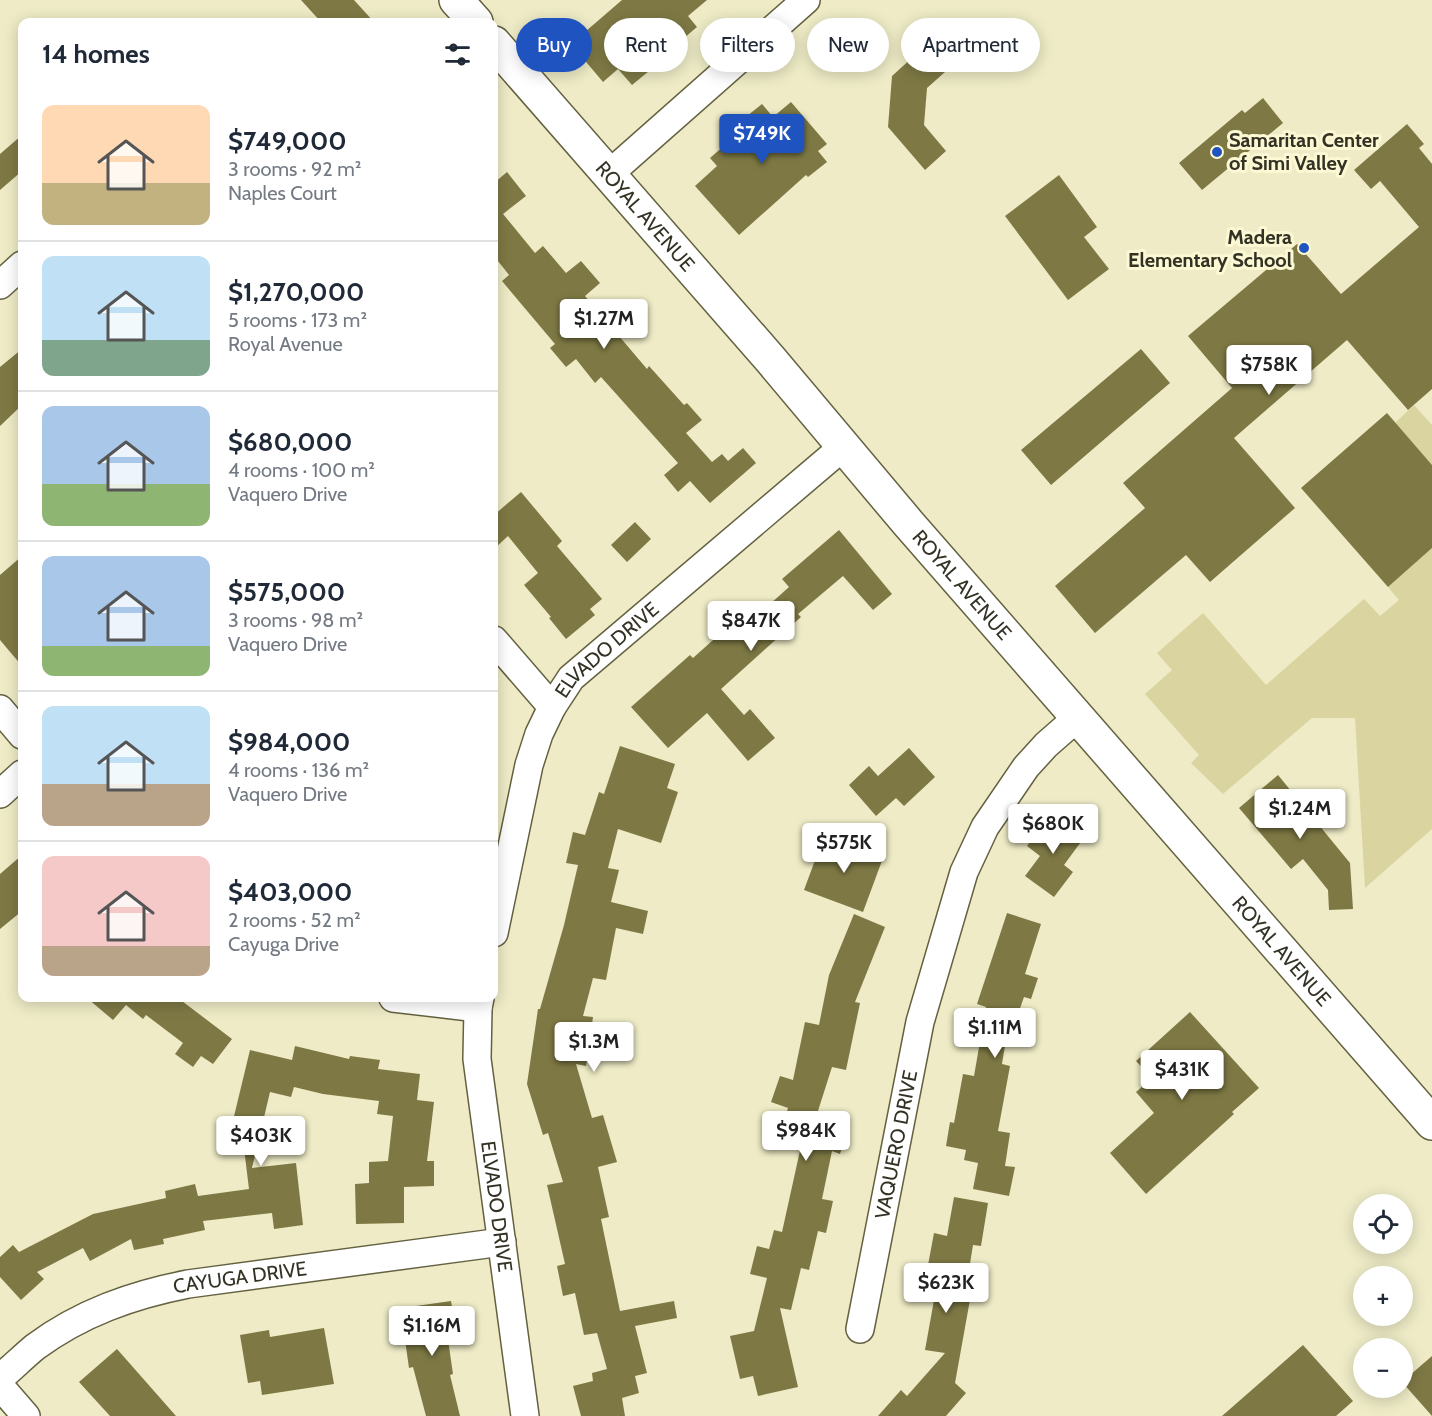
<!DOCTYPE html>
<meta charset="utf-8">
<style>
body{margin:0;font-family:Cabin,sans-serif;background:#f2f2f3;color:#1f2937;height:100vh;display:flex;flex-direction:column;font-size:22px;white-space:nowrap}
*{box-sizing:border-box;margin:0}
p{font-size:20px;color:#747a83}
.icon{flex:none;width:33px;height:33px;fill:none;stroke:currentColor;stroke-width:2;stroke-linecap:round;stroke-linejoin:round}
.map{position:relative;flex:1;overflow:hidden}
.details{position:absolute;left:18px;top:18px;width:480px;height:984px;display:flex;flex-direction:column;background:#fff;border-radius:12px;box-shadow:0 3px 15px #0003}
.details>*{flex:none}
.hud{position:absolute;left:516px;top:18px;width:570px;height:54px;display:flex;gap:12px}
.fabs{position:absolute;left:1353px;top:1194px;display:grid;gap:12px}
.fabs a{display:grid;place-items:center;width:60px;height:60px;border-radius:50%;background:#fff;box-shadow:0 3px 15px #0003;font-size:30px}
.price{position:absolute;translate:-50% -51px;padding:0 14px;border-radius:6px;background:#fff;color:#222;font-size:20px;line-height:39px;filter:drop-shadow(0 2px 3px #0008)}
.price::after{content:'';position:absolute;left:50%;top:36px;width:18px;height:14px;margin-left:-9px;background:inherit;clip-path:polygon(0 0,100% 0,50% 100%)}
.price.active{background:#1f53c0;color:#fff}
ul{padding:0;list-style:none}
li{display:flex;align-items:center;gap:18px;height:150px;padding:0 24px}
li+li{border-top:2px solid #e0e1e3}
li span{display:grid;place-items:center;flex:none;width:168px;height:120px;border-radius:12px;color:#555}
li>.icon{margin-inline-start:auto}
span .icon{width:72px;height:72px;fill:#fffc;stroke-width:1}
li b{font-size:26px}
h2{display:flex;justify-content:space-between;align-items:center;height:72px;padding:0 24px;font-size:26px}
.pill{padding:0 21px;border-radius:27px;background:#fff;box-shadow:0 3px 15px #0003;font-size:21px;line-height:54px}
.pill.active{background:#1f53c0;color:#fff}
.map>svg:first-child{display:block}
</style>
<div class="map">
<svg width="1432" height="1416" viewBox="0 0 1432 1416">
<rect width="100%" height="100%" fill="#eeebc6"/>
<path fill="#d9d4a0" d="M1414 405 1432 425V465L1395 423Z
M1432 548V829L1365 888 1355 718H1312L1223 794 1191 763 1199 755 1145 694 1172 670 1157 653 1203 613 1266 685 1364 599 1380 616 1399 600 1388 587Z"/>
<path fill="#7e7944" d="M301 0H354L374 22H321Z
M622 0H707L688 16 697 27 658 60 660 62 632 85 618 69 603 82 571 44Z
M915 28 960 31 958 51 947 50 945 72 927 88 924 125 946 151 925 170 888 127 892 76 913 57Z
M1263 98 1283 123 1202 190 1179 163 1242 110 1245 113Z
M791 102 827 144 818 151 827 162 808 177 806 175 739 235 695 186 717 166 710 158 742 130 737 124 762 104 773 117Z
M1407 124 1424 144 1419 148 1432 164V389L1408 410 1347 340 1234 438 1295 508 1210 582 1186 555 1095 633 1055 586 1145 508 1123 483 1232 388 1188 336 1297 244 1341 294 1419 227 1380 181 1371 189 1354 170Z
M22 135V171L0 190V154Z
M507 172 526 196 503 214 535 253 543 246 566 273 581 261 600 283 585 296 647 369 649 366 684 405 687 403 702 420 686 433 712 462 722 454 728 461 743 448 756 463 710 503 690 481 678 492 664 475 678 463 601 377 595 383 576 359 566 367 550 348 555 344 502 281 509 275 494 256V183Z
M1059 175 1097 227 1084 237 1109 269 1068 300 1005 216Z
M22 349V405L0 426V367Z
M1141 349 1170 383 1051 485 1021 450Z
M1387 413 1432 465V548L1388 587 1301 488Z
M521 492 562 541 557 546 602 599 590 609 595 615 566 639 549 618 551 617 524 585 538 573 508 536 494 549V515Z
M635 522 651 539 627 562 611 545Z
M839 530 892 594 873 610 843 576 798 614 801 617 721 689 744 715 750 709 775 738 748 761 707 713 668 748 631 707 690 655 693 658 732 623 740 631 789 587 782 579Z
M22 556V666L0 640V575Z
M620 746 675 764 667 788 678 792 661 843 618 829 608 868 619 870 611 902 648 911 643 934 616 928 606 980 593 978 583 1016 593 1017 586 1066 576 1064 592 1118 603 1115 617 1162 598 1167 609 1217 601 1219 620 1311 674 1301 677 1318 635 1326 647 1373 635 1376 639 1393 622 1398 625 1416H581L573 1386 593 1381 592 1373 607 1369 597 1333 584 1335 575 1293 563 1296 557 1266 565 1264 547 1185 563 1182 548 1133 543 1135 527 1084 538 1009H540L564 925 578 865 566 863 573 832 585 835 599 792 604 794Z
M909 748 935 777 904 806 896 798 876 816 849 785 869 766 878 776Z
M1278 775 1350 863 1353 909 1329 910 1328 890 1303 859 1291 869 1239 808Z
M1050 815 1083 839 1064 865 1073 872 1054 897 1025 876 1040 856 1027 846Z
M824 836 883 858 863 912 804 890Z
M22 855V911L0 929V874Z
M1007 913 1041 924 1025 974 1038 978 1031 999 1024 997 1017 1017 1010 1015 1002 1064 1010 1066 998 1131 1010 1133 1005 1166 1015 1167 1009 1196 973 1189 978 1163 964 1160 966 1150 946 1146 950 1122 954 1123 963 1074 974 1076 986 1007 977 1004Z
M854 914 885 927 855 1002 860 1003 846 1070 832 1067 817 1114 849 1125 840 1154 832 1151 822 1199 833 1201 826 1233 818 1231 809 1270 801 1268 791 1310 780 1308 798 1387 758 1396 753 1376 740 1379 730 1336 754 1331 767 1278 750 1274 757 1246 769 1249 774 1230 782 1232 803 1137 781 1130 788 1108 771 1102 780 1076 793 1080 805 1022 819 1025 829 975Z
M87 998H178L232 1039 213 1064 201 1056 193 1067 175 1054 183 1043 146 1015 143 1019 126 1005 113 1020Z
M1190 1012 1259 1088 1232 1112 1234 1114 1146 1194 1110 1153 1154 1113 1136 1092 1152 1078 1136 1061Z
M295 1046 349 1059 350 1056 380 1060 378 1069 420 1074 417 1100 434 1102 427 1161H434V1186L404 1187V1223L356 1224 355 1184 369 1183V1162L388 1161 393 1116 377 1114 379 1101 323 1094 294 1087 291 1097 270 1092 252 1168 296 1163 303 1225 274 1229 272 1213 203 1221 205 1230 163 1239 164 1244 134 1250 131 1239 90 1261 83 1248 37 1272 44 1279 21 1300 0 1277V1257L13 1245 19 1252 93 1214 166 1198 165 1191 195 1184 198 1196 249 1189 243 1140 229 1137 250 1050 292 1060Z
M954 1197 988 1203 981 1246 973 1245 967 1282 973 1283 955 1383 966 1393 946 1416H878L901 1390 907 1396 945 1353 925 1350 940 1267 928 1265 934 1233 947 1236Z
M451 1301 456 1331 447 1333 453 1374 450 1375 460 1416H426L413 1367 409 1368 403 1326 412 1325 409 1307Z
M324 1328 334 1384 262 1395 260 1381 248 1383 240 1335 269 1330 270 1337Z
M1303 1345 1353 1401 1336 1416H1222Z
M117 1349 176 1416H110L79 1382Z
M1432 1356V1416L1402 1382Z"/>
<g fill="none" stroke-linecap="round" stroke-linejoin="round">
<defs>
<g id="minor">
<path d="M608 175 806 0"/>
<path d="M0 285 22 265"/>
<path d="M494 640 552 707"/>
<path d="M0 709 22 735"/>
<path d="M0 794 22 774"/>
<path id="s1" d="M494 933 529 765 539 734 552 707 571 678 844 446"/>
<path d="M393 998 478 1008"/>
<path id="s2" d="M480 998 478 1008 477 1059 525 1416"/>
<path id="s3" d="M860 1329 920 1022 964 872 985 827 1026 767 1046 745 1078 717"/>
<path id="s4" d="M0 1378C12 1368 23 1357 35 1347 81 1313 132 1295 188 1284L502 1242"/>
<path d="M0 1386 26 1416"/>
</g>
<g id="secondary">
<path d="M456 0 476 22"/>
<path id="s5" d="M494 43 771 360 908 523 1432 1123"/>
</g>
</defs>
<use href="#minor" stroke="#646141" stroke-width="30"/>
<use href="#secondary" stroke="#646141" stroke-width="36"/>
<use href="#minor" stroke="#fff" stroke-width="27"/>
<use href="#secondary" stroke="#fff" stroke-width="33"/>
</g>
<g fill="#1f53c0" stroke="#fbf8d3" stroke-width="2">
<circle cx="1217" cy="152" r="6"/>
<circle cx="1304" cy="248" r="6"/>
</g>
<g text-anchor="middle" stroke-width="6" stroke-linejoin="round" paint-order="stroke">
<g font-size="20" font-weight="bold" fill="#333224" stroke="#fbf8d3" text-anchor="start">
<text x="1229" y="147">Samaritan Center<tspan x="1229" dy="23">of Simi Valley</tspan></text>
<text x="1292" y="244" text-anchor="end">Madera<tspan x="1292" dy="23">Elementary School</tspan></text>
</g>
<g font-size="20" fill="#333224" stroke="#fbf8d3">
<text dy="7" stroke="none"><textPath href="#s5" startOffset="230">ROYAL AVENUE</textPath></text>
<text dy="7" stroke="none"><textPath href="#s5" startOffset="716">ROYAL AVENUE</textPath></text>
<text dy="7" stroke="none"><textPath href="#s1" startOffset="314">ELVADO DRIVE</textPath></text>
<text dy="7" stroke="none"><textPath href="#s5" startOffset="1202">ROYAL AVENUE</textPath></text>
<text dy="7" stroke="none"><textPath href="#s3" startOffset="188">VAQUERO DRIVE</textPath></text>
<text dy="7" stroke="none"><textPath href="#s2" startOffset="210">ELVADO DRIVE</textPath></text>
<text dy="7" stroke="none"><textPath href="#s4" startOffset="266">CAYUGA DRIVE</textPath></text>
</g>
</g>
</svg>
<div class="fabs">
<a><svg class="icon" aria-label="locate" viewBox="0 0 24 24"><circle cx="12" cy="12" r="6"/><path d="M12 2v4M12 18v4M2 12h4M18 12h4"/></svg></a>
<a>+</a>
<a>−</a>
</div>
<b class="price active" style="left:762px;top:165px">$749K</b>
<b class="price" style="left:604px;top:350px">$1.27M</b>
<b class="price" style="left:1269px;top:396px">$758K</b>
<b class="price" style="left:751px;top:652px">$847K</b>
<b class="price" style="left:1300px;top:840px">$1.24M</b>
<b class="price" style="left:1053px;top:855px">$680K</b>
<b class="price" style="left:844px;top:874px">$575K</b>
<b class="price" style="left:995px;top:1059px">$1.11M</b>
<b class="price" style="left:594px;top:1073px">$1.3M</b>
<b class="price" style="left:1182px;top:1101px">$431K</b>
<b class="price" style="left:806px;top:1162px">$984K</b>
<b class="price" style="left:261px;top:1167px">$403K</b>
<b class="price" style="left:946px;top:1314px">$623K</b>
<b class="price" style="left:432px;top:1357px">$1.16M</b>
<div class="hud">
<a class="pill active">Buy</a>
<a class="pill">Rent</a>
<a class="pill">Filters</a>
<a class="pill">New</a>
<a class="pill">Apartment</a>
</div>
<section class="details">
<h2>14 homes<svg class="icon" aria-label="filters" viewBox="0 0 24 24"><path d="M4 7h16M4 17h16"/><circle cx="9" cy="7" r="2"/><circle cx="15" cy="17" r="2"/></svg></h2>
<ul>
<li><span style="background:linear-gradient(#ffd9b3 65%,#c2b280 0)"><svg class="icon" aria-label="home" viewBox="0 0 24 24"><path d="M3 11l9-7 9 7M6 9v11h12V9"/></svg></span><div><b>$749,000</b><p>3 rooms · 92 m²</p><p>Naples Court</p></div></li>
<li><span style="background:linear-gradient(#bfe0f5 70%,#7fa58c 0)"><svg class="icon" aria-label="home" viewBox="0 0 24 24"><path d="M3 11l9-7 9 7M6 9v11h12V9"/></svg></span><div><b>$1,270,000</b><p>5 rooms · 173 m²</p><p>Royal Avenue</p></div></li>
<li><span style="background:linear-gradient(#a9c7e8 65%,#8fb573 0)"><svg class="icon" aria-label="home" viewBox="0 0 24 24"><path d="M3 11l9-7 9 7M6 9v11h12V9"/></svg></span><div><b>$680,000</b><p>4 rooms · 100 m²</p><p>Vaquero Drive</p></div></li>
<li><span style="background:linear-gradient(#a9c7e8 75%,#8fb573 0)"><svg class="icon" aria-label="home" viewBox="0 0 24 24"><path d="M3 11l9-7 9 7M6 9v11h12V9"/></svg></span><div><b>$575,000</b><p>3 rooms · 98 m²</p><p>Vaquero Drive</p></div></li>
<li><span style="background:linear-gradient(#bfe0f5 65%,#b9a48a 0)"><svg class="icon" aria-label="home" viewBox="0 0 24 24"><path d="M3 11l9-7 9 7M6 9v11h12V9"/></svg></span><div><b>$984,000</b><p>4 rooms · 136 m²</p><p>Vaquero Drive</p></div></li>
<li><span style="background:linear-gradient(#f6c9c9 75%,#b9a48a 0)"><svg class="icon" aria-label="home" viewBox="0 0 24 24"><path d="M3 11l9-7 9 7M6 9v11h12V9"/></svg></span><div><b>$403,000</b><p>2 rooms · 52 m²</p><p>Cayuga Drive</p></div></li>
</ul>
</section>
</div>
